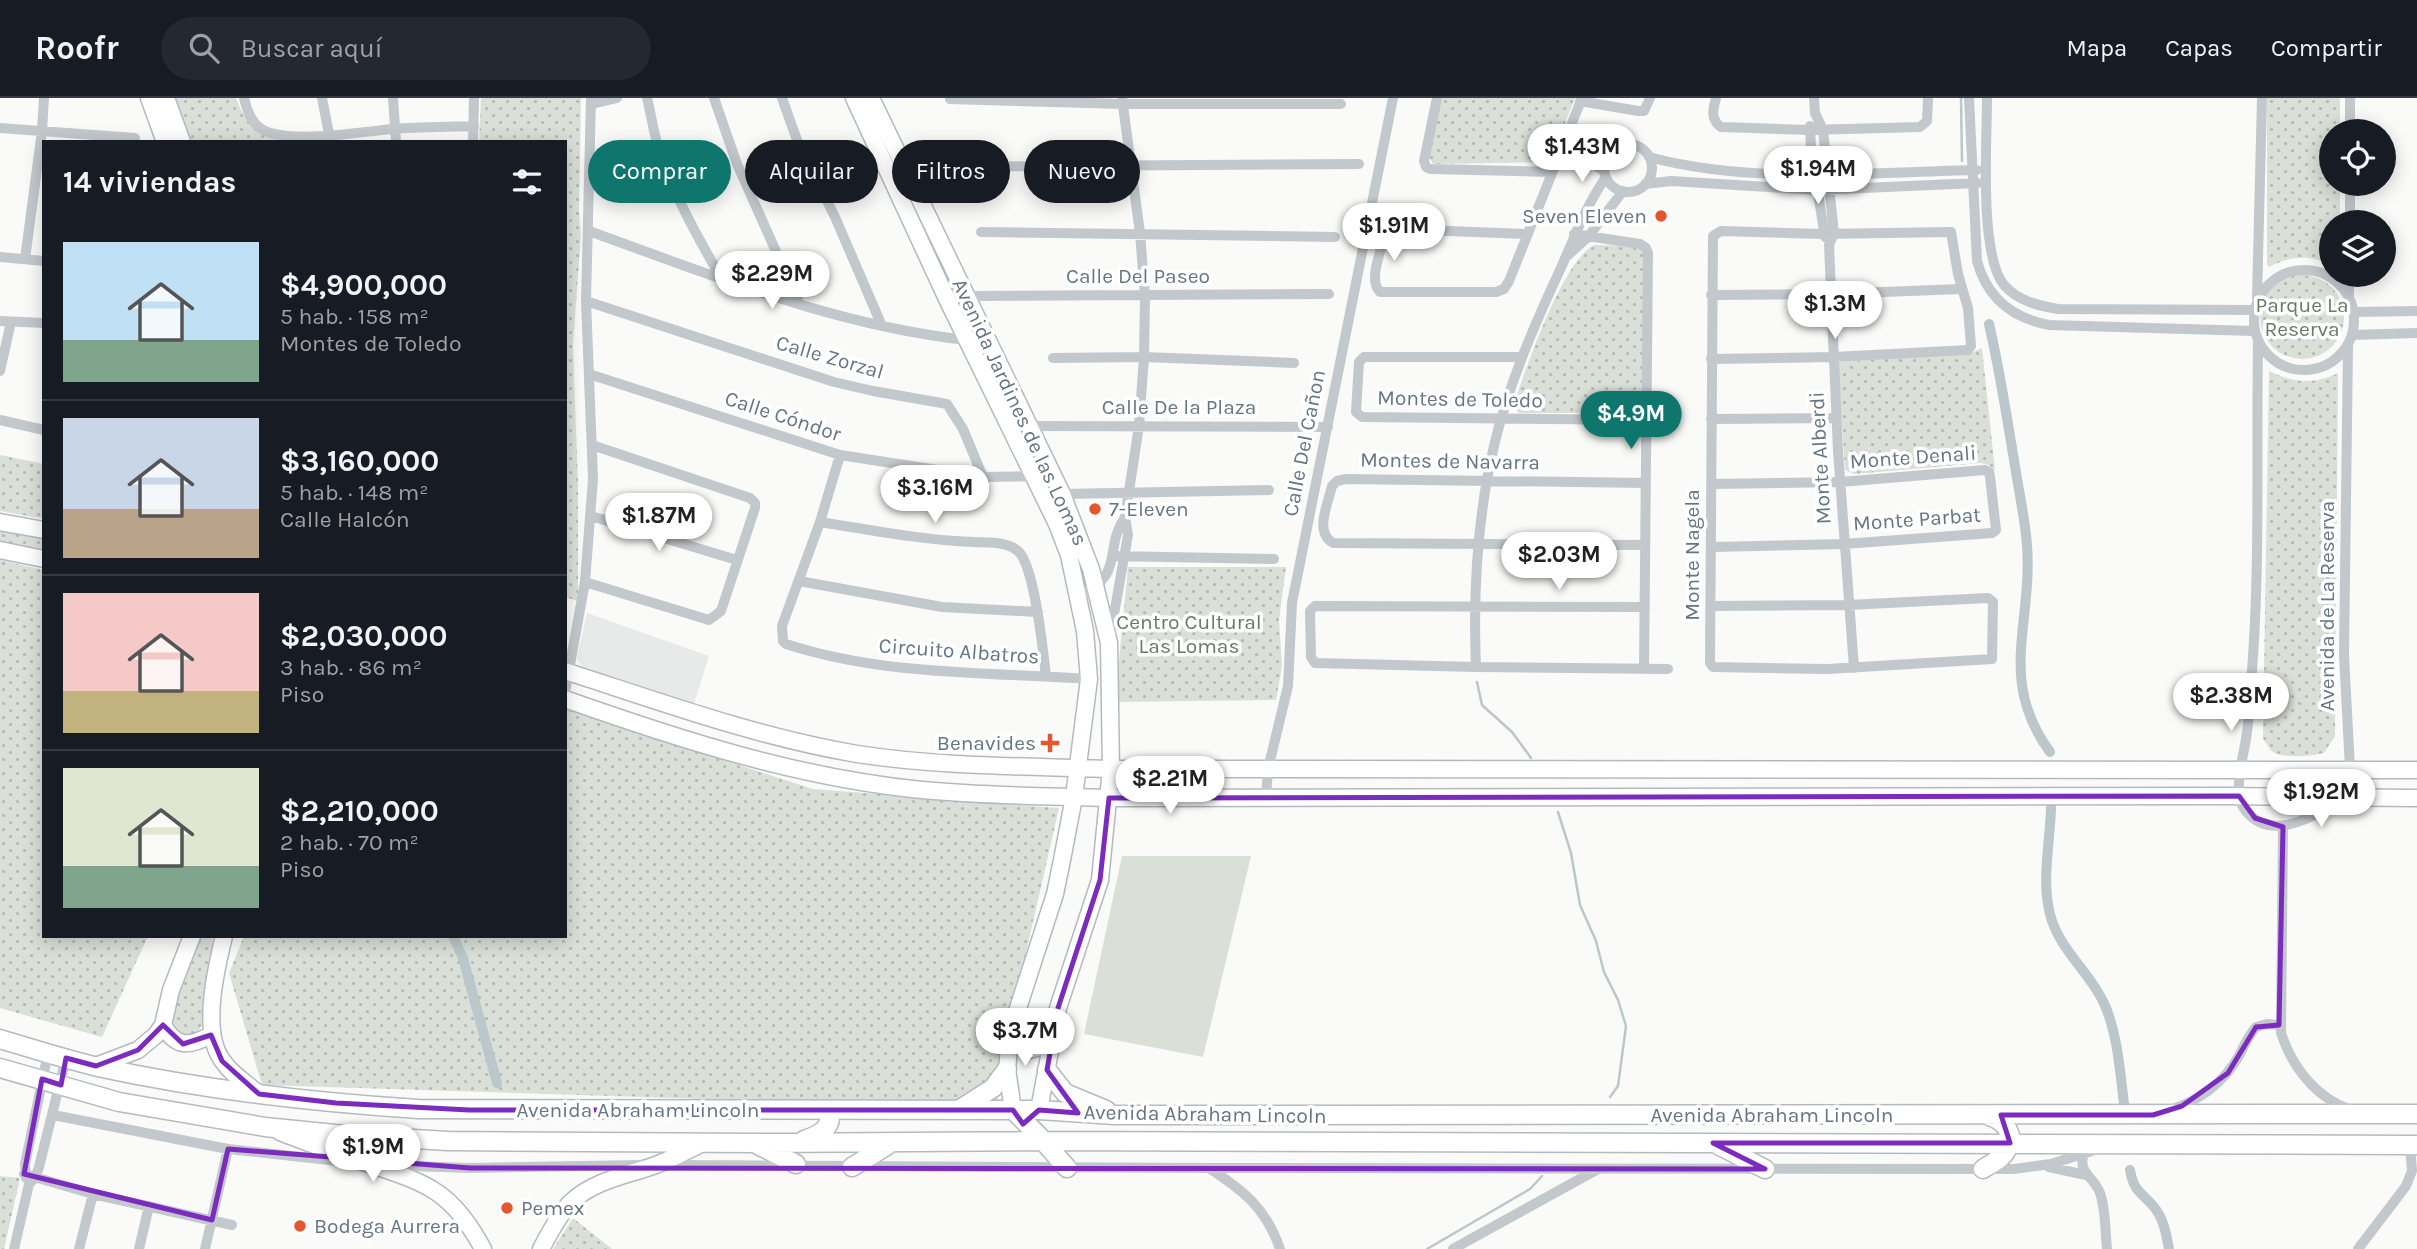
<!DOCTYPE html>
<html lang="es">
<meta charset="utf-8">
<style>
body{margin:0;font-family:Karla,sans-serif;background:#242831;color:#f1f3f6;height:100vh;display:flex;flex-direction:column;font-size:26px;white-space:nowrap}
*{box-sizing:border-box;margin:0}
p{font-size:23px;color:#9ea1a6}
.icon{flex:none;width:38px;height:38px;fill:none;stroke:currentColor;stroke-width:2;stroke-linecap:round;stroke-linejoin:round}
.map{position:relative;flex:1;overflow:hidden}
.panel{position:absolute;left:42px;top:42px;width:525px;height:798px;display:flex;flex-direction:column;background:#171b24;border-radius:0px;box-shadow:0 4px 18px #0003}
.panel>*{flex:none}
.top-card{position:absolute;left:588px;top:42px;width:665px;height:63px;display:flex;gap:14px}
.fabs{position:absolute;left:2319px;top:21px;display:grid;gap:14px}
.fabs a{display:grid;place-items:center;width:77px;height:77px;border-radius:50%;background:#171b24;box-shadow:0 4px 18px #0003;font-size:35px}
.price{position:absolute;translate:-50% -60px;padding:0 16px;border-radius:24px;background:#fff;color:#222;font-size:23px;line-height:46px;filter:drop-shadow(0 2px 4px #0008)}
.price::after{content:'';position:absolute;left:50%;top:42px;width:21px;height:16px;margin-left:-10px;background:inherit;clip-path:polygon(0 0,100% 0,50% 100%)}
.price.active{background:#0f766e;color:#fff}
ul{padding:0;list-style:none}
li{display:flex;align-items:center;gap:21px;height:175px;padding:0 21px}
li+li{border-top:2px solid #363941}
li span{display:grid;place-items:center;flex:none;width:196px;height:140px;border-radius:0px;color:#555}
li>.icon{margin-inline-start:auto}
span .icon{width:84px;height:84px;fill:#fffc;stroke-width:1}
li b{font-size:30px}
h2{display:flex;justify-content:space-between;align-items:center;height:84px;padding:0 21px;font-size:30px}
.tag{padding:0 24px;border-radius:32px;background:#171b24;box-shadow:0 4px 18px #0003;font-size:24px;line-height:63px}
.tag.active{background:#0f766e;color:#fff}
header{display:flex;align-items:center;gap:42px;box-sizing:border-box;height:98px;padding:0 35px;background:#171b24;border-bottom:2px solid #363941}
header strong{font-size:33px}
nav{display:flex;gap:38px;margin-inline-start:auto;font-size:24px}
.search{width:490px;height:63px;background:#242831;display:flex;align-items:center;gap:18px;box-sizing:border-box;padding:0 24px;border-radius:38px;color:#9ea1a6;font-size:26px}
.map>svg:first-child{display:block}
</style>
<header>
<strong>Roofr</strong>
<div class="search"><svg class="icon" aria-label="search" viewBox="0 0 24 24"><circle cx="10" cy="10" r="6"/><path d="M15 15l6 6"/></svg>Buscar aquí</div>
<nav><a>Mapa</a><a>Capas</a><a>Compartir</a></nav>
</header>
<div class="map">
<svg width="2417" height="1151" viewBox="0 0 2417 1151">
<defs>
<pattern id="grass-dots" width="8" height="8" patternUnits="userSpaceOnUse" patternTransform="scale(1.75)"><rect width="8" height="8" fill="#dadfd7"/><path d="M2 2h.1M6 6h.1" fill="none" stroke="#b4b9b4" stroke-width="1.8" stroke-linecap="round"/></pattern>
</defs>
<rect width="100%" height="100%" fill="#fafaf8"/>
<path fill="#e8e9e9" d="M587 515 709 558 694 606 583 569 577 561Z"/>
<path fill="url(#grass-dots)" d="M172 0H236C250 40 277 38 314 44H189Z
M481 0H581L579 113 581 137 573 247 578 388V503L565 499V44H479Z
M1441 0H1575L1550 64 1433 66 1429 59Z
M2267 0H2340V33H2331V86H2340V124H2331V167C2309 156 2290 158 2269 169L2267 166Z
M1594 147 1636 148 1644 155 1642 310 1638 315H1519L1513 308C1526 271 1561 165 1594 147Z
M2260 219a42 42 0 1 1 84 0a42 42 0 1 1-84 0Z
M1982 250 1995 373 1989 367 1981 365 1854 376 1845 372 1838 266 1840 264 1971 255Z
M2269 273C2293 285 2314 287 2338 275L2335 638 2324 655C2313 658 2283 661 2273 654 2269 651 2266 645 2263 640Z
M0 357 44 366V421L0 413Z
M0 428 44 436V454L0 446Z
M0 462 44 472V838H148L102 939 0 910Z
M1128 469H1286L1279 522 1282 568 1276 602 1115 604Z
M565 611 813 691 1059 710 1001 964 997 1010 262 987 229 875 244 838H565Z
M196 838H213L203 925 196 937 186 942 170 927 173 911Z
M0 1078 20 1080 4 1151H0Z
M573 1120 612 1151H553Z"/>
<path fill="#dadfd7" d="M1122 758H1251L1203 959 1084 936Z"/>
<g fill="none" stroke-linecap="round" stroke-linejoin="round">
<path stroke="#bbc7cb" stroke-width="2.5" d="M1961 0 1962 63
M1477 584 1482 607 1512 634 1531 660
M1558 714 1571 755 1580 807 1596 843 1604 874 1618 902 1626 928 1618 988 1610 999
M1427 1151 1530 1091 1542 1078"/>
<path stroke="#bbc7cb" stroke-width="10" d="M1989 226C2000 273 2007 321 2015 368 2019 394 2025 421 2027 447 2033 526 1997 581 2050 654
M2051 710C2050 747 2040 787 2052 823 2063 855 2093 878 2106 910 2118 940 2120 974 2124 1006
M453 838 463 860 497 985
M2130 1072C2134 1095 2142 1094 2154 1109 2164 1121 2166 1136 2169 1151"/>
<defs>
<path id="secondary" d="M149 0 165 44
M166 0 182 44
M854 0 947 201 1057 426 1069 457 1085 533 1089 581 1074 699 1062 762 1055 796 1011 932 1007 971 1013 1012
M871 0 1062 396 1091 471 1109 545 1111 671 1100 782 1058 910 1039 1012
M0 424 44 432
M0 452 44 461
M565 573C661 604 757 639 857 656 941 669 1026 668 1111 671L2417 672
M565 601C681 642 799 680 922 692 984 698 1047 698 1109 700L2224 698 2417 700
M224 838C216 871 201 933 222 962 231 976 246 985 259 996
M163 927C176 950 189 949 211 937
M1011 932 1015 943 1029 952 1044 948 1052 940
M96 968 138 952 156 937 163 927 171 892 192 838
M280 1034C309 1045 337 1056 366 1065 426 1085 452 1092 483 1151
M541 1151C549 1136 558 1118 570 1105 593 1083 624 1078 653 1068 670 1062 686 1053 703 1045"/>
<path id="primary" d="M0 941C33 951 65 961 98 969 203 992 311 1004 418 1011L1039 1012 1115 1017 2417 1016
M0 970 119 1004 265 1029 345 1037 448 1043 755 1045 1043 1043 2417 1047
M1047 972 1065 995 1106 1012
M960 1011 993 990 1007 971
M1013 1012 1038 1037 1067 1070
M804 1042C819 1037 834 1030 829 1012
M1716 1046 1765 1071
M758 1047 796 1066
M852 1069 891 1045
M1983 1071C1990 1066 2002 1061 2006 1053 2017 1037 2004 1022 1989 1018"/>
</defs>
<use href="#secondary" stroke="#b3babf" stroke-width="19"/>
<use href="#primary" stroke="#b5babe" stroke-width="21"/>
<path stroke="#c3c8cc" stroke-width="10" d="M244 0C247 12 251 25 263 32 290 46 361 34 392 31 419 29 447 29 474 28
M322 0 330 41
M393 0 396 44
M647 0C651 16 653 32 658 48 672 94 697 138 721 180
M714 0 737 66 799 205
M782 0 797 42 835 119 882 228
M1437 0 1424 63 1426 69 1431 71 1552 74
M1716 0C1713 11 1710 21 1721 29L1809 32 1920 29 1927 23 1928 0
M1814 0 1815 15 1823 32 1834 135 1829 147 1838 353 1854 570
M1969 0 1977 163C1987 200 2012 220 2049 227L2254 233
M1987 0C1987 42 1979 157 2004 187 2018 203 2039 208 2058 211L2254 212
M2350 0V33
M950 1 1123 6H1341
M1580 3 1638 13H1644L1650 0
M592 6 617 0
M1810 28 1811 51 1825 139
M0 30 135 40
M1567 37 1589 46 1615 50
M473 44 474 0
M1604 70a24 24 0 1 1 48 0a24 24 0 1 1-48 0Z
M1561 52 1583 60 1604 73
M1649 59C1753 87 1871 74 1977 72
M906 69 1359 66
M1645 86 1671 83 1817 92 1978 85
M2350 124V86
M589 133C711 177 836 228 967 242
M981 134 1335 139
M1528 136 1397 131 1384 139C1381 154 1368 182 1380 194H1496L1504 191 1509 183 1582 0
M1574 136 1640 146 1646 150 1648 155 1644 571
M1567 158 1588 139 1623 93
M0 159 44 163
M25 161 42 33 44 0
M2254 222a50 50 0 1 1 100 0a50 50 0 1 1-100 0Z
M1711 197 1831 196 1961 191
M2349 199V177
M2257 200 2262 0
M947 201 978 198 1329 196
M586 203 834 284 873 293 947 306 963 331 983 379
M2354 214 2417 213
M0 223 44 225
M2352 237 2417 235
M2258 244C2256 361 2261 480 2250 596 2249 609 2249 621 2247 634 2245 654 2231 695 2245 712 2273 747 2317 715 2346 700L2350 671 2344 557 2348 247
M1522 259H1364L1359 264 1356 314 1362 319 1646 322
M1053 260 1144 259 1294 265
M1711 261 1834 259 1968 252 1971 248 1968 210 1958 176 1951 134 1822 136 1721 133 1713 138 1710 565 1713 569 1828 571 1992 561 1993 504 1988 500 1848 507 1712 508
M0 273 11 224
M589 276 840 357 983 379 1054 378
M1711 321 1836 320
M0 322 44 332
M1031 328 1328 329
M840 357 820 424 782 528 783 543 786 546C884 578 988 574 1089 581
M1711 386 1840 384 1985 372 1989 374 1990 379 1996 432 1992 435 1844 446 1712 449
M1062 396 1269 392
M591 418 737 462
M820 424C871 432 922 442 973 444 988 445 1008 443 1019 454 1035 471 1043 553 1046 578
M1644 447 1333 445C1314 434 1328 406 1332 388L1337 383 1346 381 1646 385
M1113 458 1274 461
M799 483 942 509 1038 514
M585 484 709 522 721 513 755 410V405L750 400 592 347
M1078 498C1126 478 1103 451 1125 419
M1645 509 1315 508 1310 513 1311 559 1315 565 1476 569 1668 571
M1110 539 1128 437 1125 419 1139 328 1144 259 1145 198 1140 135 1122 0
M1476 569C1473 496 1477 420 1494 348 1508 288 1533 230 1559 174 1574 141 1585 109 1606 79
M565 594 585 484 593 381 586 203 591 0
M1266 699 1268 671 1288 588 1292 505 1393 0
M2283 729 2281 935C2292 969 2316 1000 2351 1012
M2169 1012C2200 1003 2223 985 2239 958 2244 948 2248 938 2256 929L2267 926 2279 927
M53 1017 228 1051 347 1064
M2084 1056C2077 1074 2094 1079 2100 1095 2106 1112 2105 1133 2107 1151
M384 1067 470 1070 641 1067
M664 1067 1209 1070 2014 1071 2051 1066 2098 1051
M2049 1069 2086 1077
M1209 1070C1244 1093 1266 1110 1280 1151
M24 1076 93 1096 232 1127
M26 1080 25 1066 48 955
M14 1151 29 1086 35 1080 39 1069 66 960
M79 1151 93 1096
M139 1151 149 1108
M205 1151 228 1051
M1453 1151 1598 1071
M2358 1151 2406 1088 2412 1073 2410 1047"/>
<use href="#secondary" stroke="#fff" stroke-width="16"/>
<use href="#primary" stroke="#fff" stroke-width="18"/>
</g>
<path fill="none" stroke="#7b2cbf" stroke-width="5" stroke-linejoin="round" d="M2239 698 2255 720 2283 729 2279 927 2256 929 2228 975 2182 1008 2153 1017H2001L2010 1045H1713L1765 1071 470 1070 228 1051 212 1122 24 1076 42 981 61 987 66 960 96 968 138 952 163 927 183 946 211 937 222 963 259 996 336 1005 469 1012H1013L1023 1026 1039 1012 1078 1015 1047 972 1058 910 1100 782 1109 700Z"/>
<g fill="#e4572e" stroke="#fff" stroke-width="2.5">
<circle cx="1661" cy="118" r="7"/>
<circle cx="1095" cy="411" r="7"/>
<path d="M1046.5 634.5h7v7h7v7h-7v7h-7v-7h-7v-7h7z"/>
<circle cx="507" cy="1110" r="7"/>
<circle cx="300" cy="1128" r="7"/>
</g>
<g text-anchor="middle" stroke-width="7" stroke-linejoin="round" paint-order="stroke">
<g font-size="21" fill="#657683" stroke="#fff" text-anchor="start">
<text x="1647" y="125" text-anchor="end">Seven Eleven</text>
<text x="1109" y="418">7-Eleven</text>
<text x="1036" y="652" text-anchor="end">Benavides</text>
<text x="521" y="1117">Pemex</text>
<text x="314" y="1135">Bodega Aurrera</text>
</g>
<g font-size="21" fill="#657683" stroke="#fff">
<text x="1138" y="185">Calle Del Paseo</text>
<text transform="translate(830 259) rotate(16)" y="7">Calle Zorzal</text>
<text transform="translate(1460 301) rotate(1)" y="7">Montes de Toledo</text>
<text x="1179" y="316">Calle De la Plaza</text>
<text transform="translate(1020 314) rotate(65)" y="7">Avenida Jardines de las Lomas</text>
<text transform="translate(783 318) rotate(18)" y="7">Calle Cóndor</text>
<text transform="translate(1304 345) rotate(-79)" y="7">Calle Del Cañon</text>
<text transform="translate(1913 359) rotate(-4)" y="7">Monte Denali</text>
<text transform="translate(1820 360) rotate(-93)" y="7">Monte Alberdi</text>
<text transform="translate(1450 363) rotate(1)" y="7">Montes de Navarra</text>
<text transform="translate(1917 421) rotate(-4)" y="7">Monte Parbat</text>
<text transform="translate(1692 457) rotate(-90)" y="7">Monte Nagela</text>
<text transform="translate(2327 508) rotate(-90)" y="7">Avenida de La Reserva</text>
<text transform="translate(959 553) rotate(4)" y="7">Circuito Albatros</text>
<text x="638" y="1019">Avenida Abraham Lincoln</text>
<text transform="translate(1205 1016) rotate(1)" y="7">Avenida Abraham Lincoln</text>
<text x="1772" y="1024">Avenida Abraham Lincoln</text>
</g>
<g font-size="21" fill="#687a64" stroke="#fff">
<text x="2302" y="214">Parque La<tspan x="2302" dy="24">Reserva</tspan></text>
<text x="1189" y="531">Centro Cultural<tspan x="1189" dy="24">Las Lomas</tspan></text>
</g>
</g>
</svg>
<div class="fabs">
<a><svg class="icon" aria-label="locate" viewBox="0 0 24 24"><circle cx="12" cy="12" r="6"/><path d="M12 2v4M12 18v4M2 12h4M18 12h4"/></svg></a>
<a><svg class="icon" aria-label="layers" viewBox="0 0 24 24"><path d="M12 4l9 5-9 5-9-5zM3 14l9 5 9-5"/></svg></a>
</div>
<b class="price" style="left:1582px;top:86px">$1.43M</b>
<b class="price" style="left:1818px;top:108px">$1.94M</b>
<b class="price" style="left:1394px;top:165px">$1.91M</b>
<b class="price" style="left:772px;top:213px">$2.29M</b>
<b class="price" style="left:1835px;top:243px">$1.3M</b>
<b class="price active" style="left:1631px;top:353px">$4.9M</b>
<b class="price" style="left:935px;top:427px">$3.16M</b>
<b class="price" style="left:659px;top:455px">$1.87M</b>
<b class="price" style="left:1559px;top:494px">$2.03M</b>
<b class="price" style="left:2231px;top:635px">$2.38M</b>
<b class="price" style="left:1170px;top:718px">$2.21M</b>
<b class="price" style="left:2321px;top:731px">$1.92M</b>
<b class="price" style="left:1025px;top:970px">$3.7M</b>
<b class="price" style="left:373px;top:1086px">$1.9M</b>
<div class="top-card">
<a class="tag active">Comprar</a>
<a class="tag">Alquilar</a>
<a class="tag">Filtros</a>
<a class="tag">Nuevo</a>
</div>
<section class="panel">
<h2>14 viviendas<svg class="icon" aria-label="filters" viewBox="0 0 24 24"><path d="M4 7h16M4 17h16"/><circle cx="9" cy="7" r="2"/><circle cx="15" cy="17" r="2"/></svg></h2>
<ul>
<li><span style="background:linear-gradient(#bfe0f5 70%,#7fa58c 0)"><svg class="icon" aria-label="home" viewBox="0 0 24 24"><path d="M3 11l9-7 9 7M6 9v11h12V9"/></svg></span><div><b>$4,900,000</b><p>5 hab. · 158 m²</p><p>Montes de Toledo</p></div></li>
<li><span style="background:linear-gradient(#c9d6e8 65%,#b9a48a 0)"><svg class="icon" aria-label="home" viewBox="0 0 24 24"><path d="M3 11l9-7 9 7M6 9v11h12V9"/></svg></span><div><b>$3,160,000</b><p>5 hab. · 148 m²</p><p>Calle Halcón</p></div></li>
<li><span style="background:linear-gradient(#f6c9c9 70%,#c2b280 0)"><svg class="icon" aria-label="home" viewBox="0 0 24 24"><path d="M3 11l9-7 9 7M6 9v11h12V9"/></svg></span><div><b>$2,030,000</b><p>3 hab. · 86 m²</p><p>Piso</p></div></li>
<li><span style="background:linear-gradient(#dfe7d0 70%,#7fa58c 0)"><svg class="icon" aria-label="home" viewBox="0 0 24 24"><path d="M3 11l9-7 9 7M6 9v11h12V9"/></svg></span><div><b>$2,210,000</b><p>2 hab. · 70 m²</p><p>Piso</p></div></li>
</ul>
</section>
</div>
